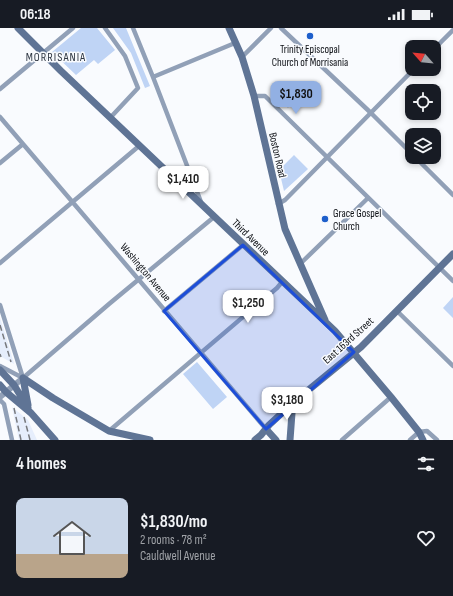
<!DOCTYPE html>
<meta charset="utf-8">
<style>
body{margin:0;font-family:"Sofia Sans Condensed",sans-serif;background:#242831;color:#f1f3f6;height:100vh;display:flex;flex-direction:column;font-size:15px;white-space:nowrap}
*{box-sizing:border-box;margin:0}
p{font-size:13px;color:#9ea1a6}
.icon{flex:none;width:22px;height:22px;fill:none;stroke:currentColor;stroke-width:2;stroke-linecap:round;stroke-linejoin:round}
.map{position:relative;height:412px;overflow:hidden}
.drawer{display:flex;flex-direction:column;background:#171b24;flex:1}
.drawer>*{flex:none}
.needle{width:26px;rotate:297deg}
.tools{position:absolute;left:405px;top:12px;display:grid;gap:8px}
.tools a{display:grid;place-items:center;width:36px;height:36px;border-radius:8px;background:#171b24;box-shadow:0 2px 6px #0003;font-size:20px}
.price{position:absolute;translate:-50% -34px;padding:0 9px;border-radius:8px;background:#fff;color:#222;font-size:13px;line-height:26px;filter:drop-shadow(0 1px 2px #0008)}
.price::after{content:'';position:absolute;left:50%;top:24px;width:12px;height:9px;margin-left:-6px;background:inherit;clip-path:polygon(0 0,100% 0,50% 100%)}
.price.on{background:#92b0e3;color:#111}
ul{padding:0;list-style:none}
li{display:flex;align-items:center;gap:12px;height:100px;padding:0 16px}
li+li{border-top:1px solid #363941}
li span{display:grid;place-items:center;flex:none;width:112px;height:80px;border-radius:8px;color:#555}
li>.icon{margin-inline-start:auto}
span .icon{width:48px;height:48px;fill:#fffc;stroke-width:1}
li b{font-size:17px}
h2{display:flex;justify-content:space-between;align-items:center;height:48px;padding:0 16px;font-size:17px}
.status{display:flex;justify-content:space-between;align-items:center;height:28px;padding:0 20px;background:#171b24;direction:ltr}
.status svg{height:11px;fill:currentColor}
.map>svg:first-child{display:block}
</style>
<div class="status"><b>06:18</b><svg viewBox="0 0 49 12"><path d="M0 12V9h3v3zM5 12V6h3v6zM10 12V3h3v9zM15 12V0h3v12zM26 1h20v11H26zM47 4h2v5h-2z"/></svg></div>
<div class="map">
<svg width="453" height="412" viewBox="0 0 453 412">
<rect width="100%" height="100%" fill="#f9fbfe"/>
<path fill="#e6eefc" d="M0 290 6 308 14 336 0 328Z
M12 379 28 392 37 412H19Z"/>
<path fill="#bfd4f5" d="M81 0H97L115 22 98 36 94 32 76 47 52 24Z
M113 0H126L150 58 145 60 131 25Z
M296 59 302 65 288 80 282 74Z
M294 127 308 141 284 163 279 142Z
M453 269V290L443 280Z
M197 334 227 369 213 381 183 346Z"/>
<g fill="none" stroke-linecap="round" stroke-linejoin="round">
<path stroke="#91a0b7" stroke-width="4.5" d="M105 0 125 28 138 60 110 90
M133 0 153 49 201 174
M281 0 371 85 412 126
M434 21 453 2
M242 29 271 0
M153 49 235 15
M0 61 73 0
M254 68H265L453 253
M0 89 266 401
M415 129 453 167
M0 135 23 116
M278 176 285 172 414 41
M0 235 139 118
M300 236 368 170
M0 277 23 350
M164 283 243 217
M397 283 453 338
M0 338 23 350
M23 350 109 276 214 189
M0 372 4 376 12 412
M109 403 277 260 282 254
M342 412 391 369
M410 412 419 404 427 403 437 412"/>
<path stroke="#91a0b7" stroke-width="6" d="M0 369 23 350"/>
<path stroke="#5f7495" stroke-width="7" d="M18 0 61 43 335 303 391 369 419 404 423 412
M229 0 242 29 254 68 285 201 325 292
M0 342 14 357 28 380
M23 350 53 370 109 403 150 412
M23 350 28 377
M0 357 6 364 31 385 55 412
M266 401 276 412
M255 412 261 407 269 397 295 373 361 319 453 226
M290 412 292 385 295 373"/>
<path stroke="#77797d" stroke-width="1.5" stroke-dasharray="6 3" stroke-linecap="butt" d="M0 297 11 334
M0 326 1 329
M14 380 21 412
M24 389 30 412"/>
</g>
<path fill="#1d4ed8" fill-opacity="0.2" stroke="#1d4ed8" stroke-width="3" stroke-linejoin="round" d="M243 217 354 324 266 401 164 283Z"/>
<g fill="#1e5fcb" stroke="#f9fbfe" stroke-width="1.5">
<circle cx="310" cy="8" r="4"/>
<circle cx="325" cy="191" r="4"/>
</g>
<g text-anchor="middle" stroke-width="3" stroke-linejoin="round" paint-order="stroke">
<g font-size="11" fill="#0c0f14" stroke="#f9fbfe">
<text x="310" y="25">Trinity Episcopal<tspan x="310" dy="13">Church of Morrisania</tspan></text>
<text x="333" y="189" text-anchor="start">Grace Gospel<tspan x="333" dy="13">Church</tspan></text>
</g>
<g font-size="11" fill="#0c0f14" stroke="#f9fbfe">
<text transform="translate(278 127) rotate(77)" y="4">Boston Road</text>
<text transform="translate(251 209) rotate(44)" y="4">Third Avenue</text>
<text transform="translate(146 244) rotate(50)" y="4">Washington Avenue</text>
<text transform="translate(348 312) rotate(-42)" y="4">East 163rd Street</text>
</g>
<g font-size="12" letter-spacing="1" fill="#2e3642" stroke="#f9fbfe">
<text x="56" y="33">MORRISANIA</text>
</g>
</g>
</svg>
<div class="tools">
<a><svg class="needle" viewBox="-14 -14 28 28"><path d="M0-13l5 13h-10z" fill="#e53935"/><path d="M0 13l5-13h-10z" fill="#9ea1a6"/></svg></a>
<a><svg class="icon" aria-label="locate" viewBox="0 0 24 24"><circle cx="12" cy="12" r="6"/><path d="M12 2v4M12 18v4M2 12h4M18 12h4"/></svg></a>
<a><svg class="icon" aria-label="layers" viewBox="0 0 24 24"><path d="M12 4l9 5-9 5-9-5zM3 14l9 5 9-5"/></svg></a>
</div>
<b class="price on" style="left:296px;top:87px">$1,830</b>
<b class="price" style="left:183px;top:172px">$1,410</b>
<b class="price" style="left:248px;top:296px">$1,250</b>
<b class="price" style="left:287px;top:393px">$3,180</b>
</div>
<section class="drawer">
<h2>4 homes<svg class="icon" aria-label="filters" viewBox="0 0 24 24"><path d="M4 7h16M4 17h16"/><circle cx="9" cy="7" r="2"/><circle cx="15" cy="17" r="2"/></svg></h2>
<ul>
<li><span style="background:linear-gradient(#c9d6e8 70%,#b9a48a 0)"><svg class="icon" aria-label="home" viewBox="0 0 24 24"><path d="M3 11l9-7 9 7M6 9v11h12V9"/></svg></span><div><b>$1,830/mo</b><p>2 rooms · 78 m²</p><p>Cauldwell Avenue</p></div><svg class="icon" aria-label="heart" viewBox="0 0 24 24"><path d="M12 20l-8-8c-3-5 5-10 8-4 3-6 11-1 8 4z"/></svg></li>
</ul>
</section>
